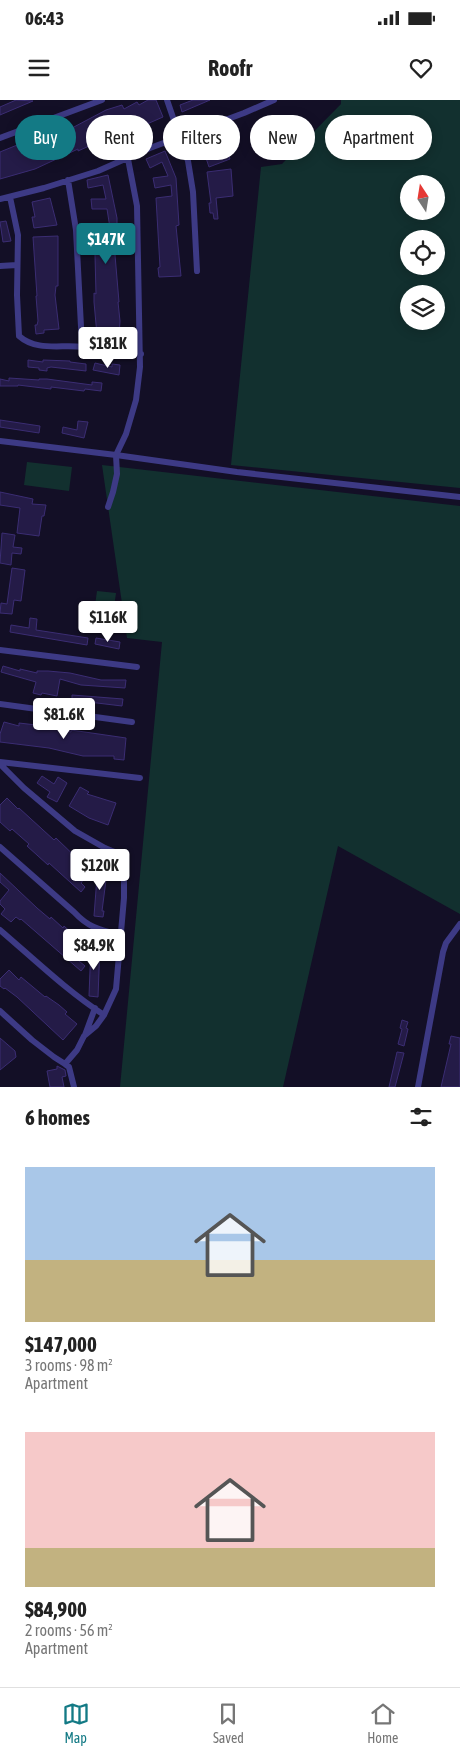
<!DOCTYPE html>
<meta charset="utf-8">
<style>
body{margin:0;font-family:"Asap Condensed",sans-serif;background:#f2f2f2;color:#222;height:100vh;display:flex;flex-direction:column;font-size:19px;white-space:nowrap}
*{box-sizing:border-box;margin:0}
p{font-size:16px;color:#767676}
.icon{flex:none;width:28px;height:28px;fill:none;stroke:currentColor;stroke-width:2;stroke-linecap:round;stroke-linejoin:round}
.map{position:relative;height:987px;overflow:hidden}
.details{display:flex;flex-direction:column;background:#fff;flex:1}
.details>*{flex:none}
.guide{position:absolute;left:15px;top:15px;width:430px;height:45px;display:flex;gap:10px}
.needle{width:32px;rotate:348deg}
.tools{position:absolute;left:400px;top:75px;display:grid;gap:10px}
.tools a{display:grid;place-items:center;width:45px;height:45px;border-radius:50%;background:#fff;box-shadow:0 2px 12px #0003;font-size:25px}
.price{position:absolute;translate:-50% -42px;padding:0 11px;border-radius:5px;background:#fff;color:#222;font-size:16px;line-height:32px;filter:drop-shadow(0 1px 2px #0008)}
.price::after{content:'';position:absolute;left:50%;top:30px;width:15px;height:11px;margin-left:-8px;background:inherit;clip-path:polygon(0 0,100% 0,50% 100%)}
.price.selected{background:#137a85;color:#fff}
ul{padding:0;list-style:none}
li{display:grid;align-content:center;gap:10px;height:265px;padding:0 25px}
li span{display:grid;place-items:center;height:155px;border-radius:0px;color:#555}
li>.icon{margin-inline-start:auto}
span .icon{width:90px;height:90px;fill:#fffc;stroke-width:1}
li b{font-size:21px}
h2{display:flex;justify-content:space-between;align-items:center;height:60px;padding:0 25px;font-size:21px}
.pill{padding:0 18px;border-radius:22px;background:#fff;box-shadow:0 2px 12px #0003;font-size:18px;line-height:45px}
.pill.selected{background:#137a85;color:#fff}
.status{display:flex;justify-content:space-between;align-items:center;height:35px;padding:0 25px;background:#fff;direction:ltr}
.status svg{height:14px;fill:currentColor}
header{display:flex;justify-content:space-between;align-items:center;height:65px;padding:0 25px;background:#fff;font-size:22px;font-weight:700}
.menu{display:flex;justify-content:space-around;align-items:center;height:70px;border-top:1px solid #e0e0e0;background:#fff;font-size:14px;color:#767676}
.menu a{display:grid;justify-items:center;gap:2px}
.menu .selected{color:#137a85}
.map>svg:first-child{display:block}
</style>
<div class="status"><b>06:43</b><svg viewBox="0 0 49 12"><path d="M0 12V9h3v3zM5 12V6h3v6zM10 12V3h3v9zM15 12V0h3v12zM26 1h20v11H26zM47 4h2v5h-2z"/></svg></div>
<header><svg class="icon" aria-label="menu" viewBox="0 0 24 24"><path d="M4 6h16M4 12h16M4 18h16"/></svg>Roofr<svg class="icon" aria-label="heart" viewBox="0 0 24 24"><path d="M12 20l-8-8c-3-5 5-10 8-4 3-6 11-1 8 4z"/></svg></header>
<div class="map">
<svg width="460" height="987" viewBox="0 0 460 987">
<rect width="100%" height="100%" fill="#130f26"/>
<path fill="#12302f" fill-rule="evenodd" d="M341 0H460V388L231 365 261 67 282 64 341 4ZM409 84H436V111H409ZM409 139H436V166H409ZM409 194H436V221H409Z
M27 362 72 367 69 391 24 385Z
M102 365 460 406V814L338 746 283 987H120L162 542 127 538Z
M97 491 116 493 111 529 92 527Z"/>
<path fill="#241b47" stroke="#3b2d73" d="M16 0 33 1 0 15V7Z
M148 0H156L163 17 108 41 107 38 78 51V49L35 69 0 79V52L32 39 33 43 71 26 72 28 106 10 122 5 124 9 137 2 139 5Z
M193 0H210L182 12 180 5Z
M220 34 230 59 209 67 200 40Z
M165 51 176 78 179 125 176 126 181 176 159 177 158 168 160 167 156 98 172 96 171 85 155 88 153 78 168 76 162 62 150 68 146 59Z
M231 69 233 96 216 98 218 119H214L213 113H210L209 103H211L207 72Z
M108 75 117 118V154L115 155 119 202H118L120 221 119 236 97 235 94 202V193L96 194 95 155 92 129 110 128 107 109H92L91 99H106L103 85 88 88 87 80Z
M50 98 57 125 34 128 32 117H35L32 102Z
M6 121 11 141 3 142 0 122Z
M58 136V186H56L55 195 59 229 44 230V233L36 234 35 225H37L38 221 36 196H37L33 137Z
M28 260 43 262V260L70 261V262L86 264V271L51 267 47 268V271L39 270V268L28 267Z
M95 263 112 267V264L120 265 119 275 93 270Z
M9 278 39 280V279H47L92 285V282L102 283 101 291 85 289 84 291 51 287V289L18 285V286H0V279L9 281Z
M0 320 40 326 39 333 0 327Z
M78 321 88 322 84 338 62 333 63 327 77 330Z
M0 392 33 399 32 404 46 405 44 416H42L39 436 17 433 20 408 0 405Z
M2 433 15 435 13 447 22 448 21 454 12 453 11 465 0 463Z
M12 468 25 470 21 501 14 500 12 514 0 513 1 503 7 504Z
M30 518 37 519 36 530 88 538 87 545 10 532 11 525 29 528Z
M96 538 120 542 119 549 95 544Z
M3 566 20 571V569L37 573V571H48L70 573 101 580H126L125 588 81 585 60 579 57 596 42 593 41 595 33 593 36 582 1 572Z
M72 595 123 599 122 606 72 600Z
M4 622 19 626V623L36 625 71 632V630L126 638 124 660 114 659V656H83L49 648 0 642V634Z
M42 676 54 684 58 677 67 683 57 702 47 697 50 692 37 683Z
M80 687 89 692 87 694 116 703 108 725 89 718 69 706Z
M7 698 18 709 19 708 54 740 56 738 85 766 80 771 72 772 84 779 81 783 85 787 81 792 49 763 48 765 27 746 29 744 12 729 10 731 0 722V705Z
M98 764H105L106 780 102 811H104L103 817 94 816Z
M0 773 37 808 50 819 51 817 63 828 64 826 84 844 73 856 85 866 81 871 21 819 20 820 16 817 11 822 1 814 5 809 0 804V801L9 790 0 782Z
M91 844 100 845 98 897 89 896Z
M9 870 19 880 21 877 45 897 46 896 59 905 67 912 65 914 77 924 63 940 17 897 5 888 4 889 0 886V879Z
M402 920 408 922 406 928 408 929 404 946 398 944 402 929 400 928Z
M451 936 460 938V987H441L451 944H449Z
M0 938 15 951 16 957 0 970Z
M397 952 404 953 395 987H389Z
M57 966 65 970 66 976 62 977 64 987H50L47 971 57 969Z"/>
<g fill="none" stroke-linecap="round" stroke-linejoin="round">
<path stroke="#3d3a85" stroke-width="6" d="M167 0 188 61 193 92 197 171
M0 38 102 0
M68 80 76 130 82 246
M10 97 18 135 17 195 19 236C37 252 62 244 83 247 102 250 121 252 141 254
M0 99 44 88 98 71 150 48 244 13 274 0
M0 166 17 165
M0 341 116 355 237 372 460 397
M108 407 113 392 117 374 116 355 126 334 136 300 140 267 137 106 128 59
M0 550 137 567
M0 604 132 622
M0 662 140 678
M0 664 24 688 75 731 105 748 124 756V798L116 889 104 915 96 926 84 936 77 950 65 964
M0 747 74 812C89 828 100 830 120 835
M0 830C34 859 67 891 104 915
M0 911 32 940 54 957 65 964 69 967 74 987
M85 935 95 908
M418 987 443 852 446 843 460 824"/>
</g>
</svg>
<div class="tools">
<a><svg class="needle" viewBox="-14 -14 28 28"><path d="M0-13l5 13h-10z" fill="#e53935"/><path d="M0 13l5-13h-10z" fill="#767676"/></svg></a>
<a><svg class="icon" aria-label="locate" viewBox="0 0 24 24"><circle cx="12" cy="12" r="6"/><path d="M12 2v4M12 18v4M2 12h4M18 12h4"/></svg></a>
<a><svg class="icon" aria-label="layers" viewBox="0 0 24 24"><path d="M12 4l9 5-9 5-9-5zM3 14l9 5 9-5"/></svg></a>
</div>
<b class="price selected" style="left:106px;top:165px">$147K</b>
<b class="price" style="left:108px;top:269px">$181K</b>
<b class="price" style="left:108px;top:543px">$116K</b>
<b class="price" style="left:64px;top:640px">$81.6K</b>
<b class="price" style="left:100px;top:791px">$120K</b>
<b class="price" style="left:94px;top:871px">$84.9K</b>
<div class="guide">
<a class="pill selected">Buy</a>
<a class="pill">Rent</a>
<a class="pill">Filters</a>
<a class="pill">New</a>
<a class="pill">Apartment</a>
</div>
</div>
<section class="details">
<h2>6 homes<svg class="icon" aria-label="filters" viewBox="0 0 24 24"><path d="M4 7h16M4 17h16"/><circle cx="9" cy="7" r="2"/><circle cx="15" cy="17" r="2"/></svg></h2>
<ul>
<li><span style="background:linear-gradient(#a9c7e8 60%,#c2b280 0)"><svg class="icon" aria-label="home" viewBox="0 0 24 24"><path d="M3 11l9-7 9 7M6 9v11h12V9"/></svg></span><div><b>$147,000</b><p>3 rooms · 98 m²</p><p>Apartment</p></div></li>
<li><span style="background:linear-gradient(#f6c9c9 75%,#c2b280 0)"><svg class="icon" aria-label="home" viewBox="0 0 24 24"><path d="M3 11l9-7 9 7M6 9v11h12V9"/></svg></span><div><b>$84,900</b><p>2 rooms · 56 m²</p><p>Apartment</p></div></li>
</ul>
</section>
<nav class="menu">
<a class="selected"><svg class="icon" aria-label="map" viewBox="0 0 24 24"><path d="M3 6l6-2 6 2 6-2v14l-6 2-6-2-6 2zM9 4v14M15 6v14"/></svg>Map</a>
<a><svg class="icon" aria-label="saved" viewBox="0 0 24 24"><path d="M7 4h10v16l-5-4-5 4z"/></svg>Saved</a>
<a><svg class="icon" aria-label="home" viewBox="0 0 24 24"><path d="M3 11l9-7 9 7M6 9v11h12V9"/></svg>Home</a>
</nav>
